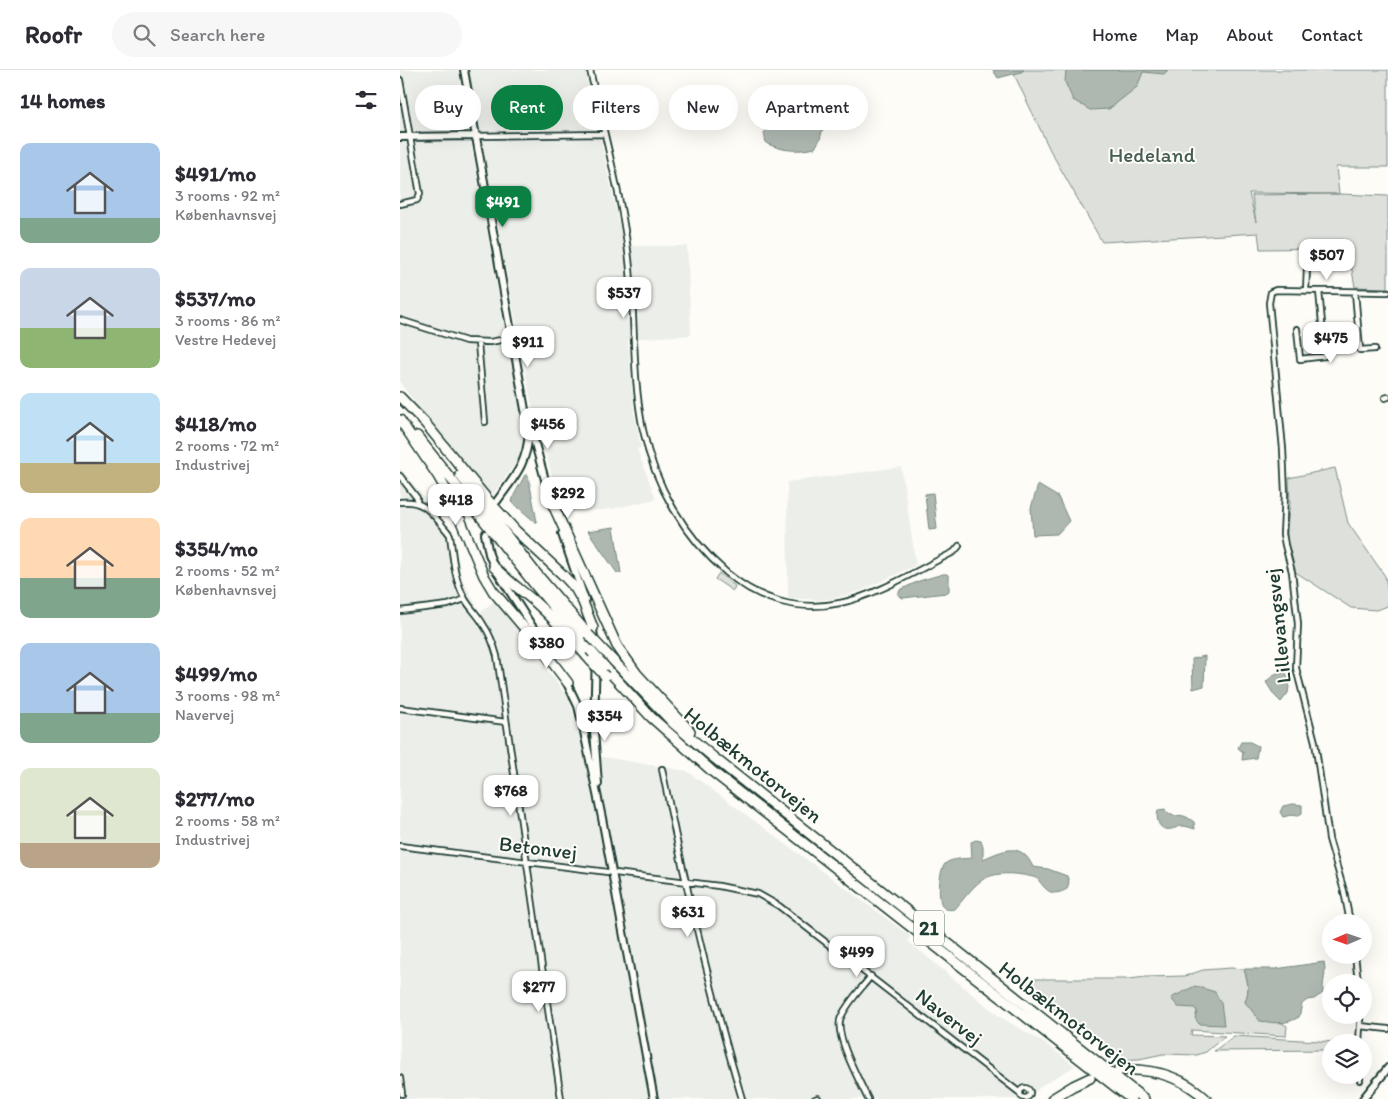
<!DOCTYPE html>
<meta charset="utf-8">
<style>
body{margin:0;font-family:Itim,sans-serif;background:#f7f7f7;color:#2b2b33;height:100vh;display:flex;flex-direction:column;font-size:19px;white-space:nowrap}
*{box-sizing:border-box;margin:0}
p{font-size:16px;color:#7c7c81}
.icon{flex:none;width:28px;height:28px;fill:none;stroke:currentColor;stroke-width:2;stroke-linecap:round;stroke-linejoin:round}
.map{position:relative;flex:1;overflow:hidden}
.details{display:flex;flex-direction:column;background:#fff;width:400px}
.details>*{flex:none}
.guide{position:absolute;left:15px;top:15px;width:475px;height:45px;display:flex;gap:10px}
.needle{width:32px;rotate:268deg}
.fabs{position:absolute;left:922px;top:844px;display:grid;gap:10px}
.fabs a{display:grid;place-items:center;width:50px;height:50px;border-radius:50%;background:#fff;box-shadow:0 5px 20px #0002;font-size:25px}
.price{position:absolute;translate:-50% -42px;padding:0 11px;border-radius:10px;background:#fff;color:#222;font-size:16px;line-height:32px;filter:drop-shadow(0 1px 2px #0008)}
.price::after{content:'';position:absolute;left:50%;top:30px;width:15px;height:11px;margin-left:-8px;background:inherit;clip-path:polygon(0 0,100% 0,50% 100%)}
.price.on{background:#0b8043;color:#fff}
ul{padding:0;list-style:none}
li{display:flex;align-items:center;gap:15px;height:125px;padding:0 20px}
li span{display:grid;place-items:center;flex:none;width:140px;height:100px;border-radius:10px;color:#555}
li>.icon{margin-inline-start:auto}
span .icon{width:60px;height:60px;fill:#fffc;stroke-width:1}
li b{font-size:21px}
h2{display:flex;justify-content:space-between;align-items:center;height:60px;padding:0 20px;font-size:21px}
.tag{padding:0 18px;border-radius:22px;background:#fff;box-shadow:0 5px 20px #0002;font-size:18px;line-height:45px}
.tag.on{background:#0b8043;color:#fff}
header{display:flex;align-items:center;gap:30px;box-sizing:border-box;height:70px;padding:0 25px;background:#fff;border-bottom:1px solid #e1e1e2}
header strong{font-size:24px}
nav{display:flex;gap:28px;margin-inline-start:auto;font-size:18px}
.search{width:350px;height:45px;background:#f7f7f7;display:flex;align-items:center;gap:12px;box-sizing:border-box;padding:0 18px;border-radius:28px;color:#7c7c81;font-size:19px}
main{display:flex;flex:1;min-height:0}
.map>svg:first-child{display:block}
</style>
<header>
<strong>Roofr</strong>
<div class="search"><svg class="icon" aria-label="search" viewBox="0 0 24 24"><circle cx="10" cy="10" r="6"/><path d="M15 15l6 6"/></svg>Search here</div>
<nav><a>Home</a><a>Map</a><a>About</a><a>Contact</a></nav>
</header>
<main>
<section class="details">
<h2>14 homes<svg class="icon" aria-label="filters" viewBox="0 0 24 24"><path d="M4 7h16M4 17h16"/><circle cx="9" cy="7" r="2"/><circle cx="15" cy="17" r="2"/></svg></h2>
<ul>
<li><span style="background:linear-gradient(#a9c7e8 75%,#7fa58c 0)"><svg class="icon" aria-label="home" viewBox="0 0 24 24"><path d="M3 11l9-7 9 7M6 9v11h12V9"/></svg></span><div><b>$491/mo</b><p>3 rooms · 92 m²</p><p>Københavnsvej</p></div></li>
<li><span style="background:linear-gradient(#c9d6e8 60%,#8fb573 0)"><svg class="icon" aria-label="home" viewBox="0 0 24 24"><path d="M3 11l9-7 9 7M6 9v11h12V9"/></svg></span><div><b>$537/mo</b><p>3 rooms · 86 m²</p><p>Vestre Hedevej</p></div></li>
<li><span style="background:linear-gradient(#bfe0f5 70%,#c2b280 0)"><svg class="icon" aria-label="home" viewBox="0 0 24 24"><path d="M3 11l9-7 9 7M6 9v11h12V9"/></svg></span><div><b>$418/mo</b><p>2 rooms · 72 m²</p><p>Industrivej</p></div></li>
<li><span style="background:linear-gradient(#ffd9b3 60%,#7fa58c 0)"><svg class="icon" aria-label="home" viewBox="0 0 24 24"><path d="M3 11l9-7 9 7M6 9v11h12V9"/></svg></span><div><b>$354/mo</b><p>2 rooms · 52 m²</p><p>Københavnsvej</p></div></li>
<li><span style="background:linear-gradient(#a9c7e8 70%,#7fa58c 0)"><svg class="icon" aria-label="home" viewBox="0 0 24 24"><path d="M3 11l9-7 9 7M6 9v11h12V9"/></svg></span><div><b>$499/mo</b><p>3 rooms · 98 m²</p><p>Navervej</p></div></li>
<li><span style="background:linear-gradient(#dfe7d0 75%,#b9a48a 0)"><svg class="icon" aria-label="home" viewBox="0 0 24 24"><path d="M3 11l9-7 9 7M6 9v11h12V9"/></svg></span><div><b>$277/mo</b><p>2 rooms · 58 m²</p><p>Industrivej</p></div></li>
</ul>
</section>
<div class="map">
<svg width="988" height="1029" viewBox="0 0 988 1029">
<rect width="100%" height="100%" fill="#fdfcf7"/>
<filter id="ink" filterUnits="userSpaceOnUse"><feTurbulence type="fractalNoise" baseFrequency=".02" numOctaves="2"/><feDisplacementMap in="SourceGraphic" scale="10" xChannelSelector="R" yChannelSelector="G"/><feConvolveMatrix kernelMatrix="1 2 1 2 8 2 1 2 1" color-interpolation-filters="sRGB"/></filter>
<g filter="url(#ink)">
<path fill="#eceee9" d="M0 0H58L105 261 124 348V373L118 390 90 428 0 313Z
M68 0H185L224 176H287L291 265 228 269 234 342 241 378 237 379 256 429 212 439 172 442 162 417H155L146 384H143L131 331Z
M501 397 516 495 460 521 432 529 419 530 388 528 387 412Z
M0 398 52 461 62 508 80 543 95 530 169 629 185 684 287 701 510 866 508 871 600 947 646 974 675 996 642 1015 629 1029H12L0 1028Z"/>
<path fill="#dde0db" stroke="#7e8e88" d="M612 0H988V97H936L939 124 849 123 856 152 852 125 940 124 988 126V218L955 217 948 178 860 179 858 163 702 172 650 80Z
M935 398 948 453 985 506 988 523V536L976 540 951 538 894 501 887 476V457L890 432 889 408Z
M319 503 335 516 333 521 315 509Z
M831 898 844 899C848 912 850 920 845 932L887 956 886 966 792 960 791 965 825 966 806 982 797 985 763 984 739 989 717 990 691 965 648 936 618 909H729L746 907 785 906 803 900Z
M834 966 935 972H931V980L814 981Z"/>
<path fill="#aeb8b1" stroke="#75877f" d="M593 0H624L621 2 598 8Z
M666 0H768L764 4 743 2 737 17 709 39 690 40 673 30 665 12Z
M412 52 423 58 420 69 415 78C397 82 382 81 366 73L364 63 371 55 378 53 388 56H401Z
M125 405H128L137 452H135L112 432 114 425Z
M638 415 658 427 669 451 657 464 633 465 631 438Z
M533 423 537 459 529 460 525 424Z
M214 457 221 503H217L188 461Z
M543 504H547L549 507V521L546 523 503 528 498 525 500 520 519 511Z
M805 586 804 616 793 619 792 589Z
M884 600 890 610 888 623 881 632 874 625 866 612 873 605Z
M841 672H850L858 676 856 688 842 690 843 682 838 678Z
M893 734 902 735V743L898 746 891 745 883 747 880 742 883 736Z
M765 739 766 742 774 746C783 744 787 747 794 752L795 759C791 758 787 756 783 756 776 756 781 756 775 758 761 763 755 753 758 740Z
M576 770 581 771 583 776V789C604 780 621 771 633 797L648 799 667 806 669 812 667 819C651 828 646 820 637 808 622 804 597 800 582 810 572 817 563 830 555 839 551 840 546 840 543 837 537 830 539 800 545 794 551 788 564 789 572 788L571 772Z
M924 892C927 903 922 912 923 923L914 929 907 930 902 934 899 947C885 955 875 953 860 951L845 932C850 920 848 912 844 899H875Z
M795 916 815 922 821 933 824 955 799 954 795 948 797 942 795 938 778 937 771 928Z"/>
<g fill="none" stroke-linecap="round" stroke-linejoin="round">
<defs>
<path id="street" d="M190 0C203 60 220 120 228 181 236 240 231 302 243 360 255 416 284 466 327 503 359 530 399 542 440 533 476 526 521 498 554 482L559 476
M0 10 20 124 17 130 0 134
M76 66 204 64
M906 221 907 198
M955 222 960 280 975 279
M0 250 66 271 90 272 112 268
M897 259 900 289 925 286 919 221
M78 273 85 352
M985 328 988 327
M0 406 17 428V432
M0 432C25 429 32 444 47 461L50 465C53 487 54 509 65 529 70 538 78 545 83 554 90 564 94 575 97 586L161 1029
M0 541 48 535 65 529
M0 638 106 652
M262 699C284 811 310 920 342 1029
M0 776 319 816 358 824 379 836 620 1023
M950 852 944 821 929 769 915 672 896 598 898 554 892 502 885 475 883 464 885 424 883 379 869 233 871 222 876 220 988 222
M955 885 958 912
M960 945V956L988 959
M959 972 960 956
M960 1005V1010
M0 1008 2 1024
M620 1023a5 5 0 1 1 10 0a5 5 0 1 1-10 0Z
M415 1029 418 1028
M468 1029C460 1012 433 963 441 947 448 932 461 919 471 906"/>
<path id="secondary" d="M64 0 129 362C127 394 115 406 97 431
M0 67 76 66
M131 359 150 428
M85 464 89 484 94 497 148 581
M162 464 185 530
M192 554 196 580 194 661 198 714
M166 611 178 636 183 657 202 748 254 1029
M963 1029 988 998"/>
<path id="highway" d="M0 327 25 353 88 430 116 461 162 504 175 518 183 532 193 558
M0 350 38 406 52 430 84 506 93 521 143 580 168 613
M17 366 135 515 190 580
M60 405 135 502 188 564
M149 426 217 576 237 604 290 661
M94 497C107 510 121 520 135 532 155 550 173 570 191 591
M205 582 273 653 313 687 744 1029
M204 596 251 647 313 702 731 1029
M719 1000C751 998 782 1006 806 1029
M652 1029 673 1016 690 1008"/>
</defs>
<use href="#street" stroke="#1f3d34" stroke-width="8"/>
<use href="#secondary" stroke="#1f3d34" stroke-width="10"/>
<use href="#highway" stroke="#1f3d34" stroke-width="12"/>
<use href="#street" stroke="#fdfcf7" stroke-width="4.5"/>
<use href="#secondary" stroke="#fdfcf7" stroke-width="6"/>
<use href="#highway" stroke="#fdfcf7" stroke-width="9"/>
<defs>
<path id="highway-bridge" d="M188 564 205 582
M190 580 204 596
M191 591 205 606"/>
</defs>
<use href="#highway-bridge" stroke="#1f3d34" stroke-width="12" stroke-linecap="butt"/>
<use href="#highway-bridge" stroke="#fdfcf7" stroke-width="9"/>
</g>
</g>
<g text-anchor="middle" stroke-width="4" stroke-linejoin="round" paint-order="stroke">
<rect fill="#fdfcf7" stroke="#62766e" stroke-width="1" x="514" y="840.5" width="30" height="35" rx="4"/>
<g font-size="20" font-weight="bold" fill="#1f3d34">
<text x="529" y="865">21</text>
</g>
<g font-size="21" fill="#455e55" stroke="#fdfcf7">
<text x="752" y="92">Hedeland</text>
</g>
<g font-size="21" fill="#1f3d34" stroke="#fdfcf7">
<text transform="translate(878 556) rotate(-96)" y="7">Lillevangsvej</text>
<text transform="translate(353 695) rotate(39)" y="7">Holbækmotorvejen</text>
<text transform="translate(138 778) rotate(7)" y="7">Betonvej</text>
<text transform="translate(549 947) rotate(38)" y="7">Navervej</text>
<text transform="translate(669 948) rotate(38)" y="7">Holbækmotorvejen</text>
</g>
</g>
</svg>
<div class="fabs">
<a><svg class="needle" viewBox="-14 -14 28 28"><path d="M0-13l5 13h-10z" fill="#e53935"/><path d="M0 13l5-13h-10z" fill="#7c7c81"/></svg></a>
<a><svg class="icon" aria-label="locate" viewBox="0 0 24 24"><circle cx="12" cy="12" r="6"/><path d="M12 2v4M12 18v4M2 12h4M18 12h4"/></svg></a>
<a><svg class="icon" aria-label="layers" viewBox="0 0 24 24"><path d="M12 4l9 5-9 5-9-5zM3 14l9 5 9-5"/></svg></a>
</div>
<b class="price on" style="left:103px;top:158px">$491</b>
<b class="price" style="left:927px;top:211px">$507</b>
<b class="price" style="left:224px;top:249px">$537</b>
<b class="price" style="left:931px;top:294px">$475</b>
<b class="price" style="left:128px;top:298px">$911</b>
<b class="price" style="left:148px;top:380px">$456</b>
<b class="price" style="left:168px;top:449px">$292</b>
<b class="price" style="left:56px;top:456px">$418</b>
<b class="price" style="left:147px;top:599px">$380</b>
<b class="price" style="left:205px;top:672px">$354</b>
<b class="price" style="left:111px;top:747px">$768</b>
<b class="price" style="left:288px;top:868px">$631</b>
<b class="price" style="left:457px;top:908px">$499</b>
<b class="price" style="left:139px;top:943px">$277</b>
<div class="guide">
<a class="tag">Buy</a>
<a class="tag on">Rent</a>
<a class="tag">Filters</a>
<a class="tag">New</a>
<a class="tag">Apartment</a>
</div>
</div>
</main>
